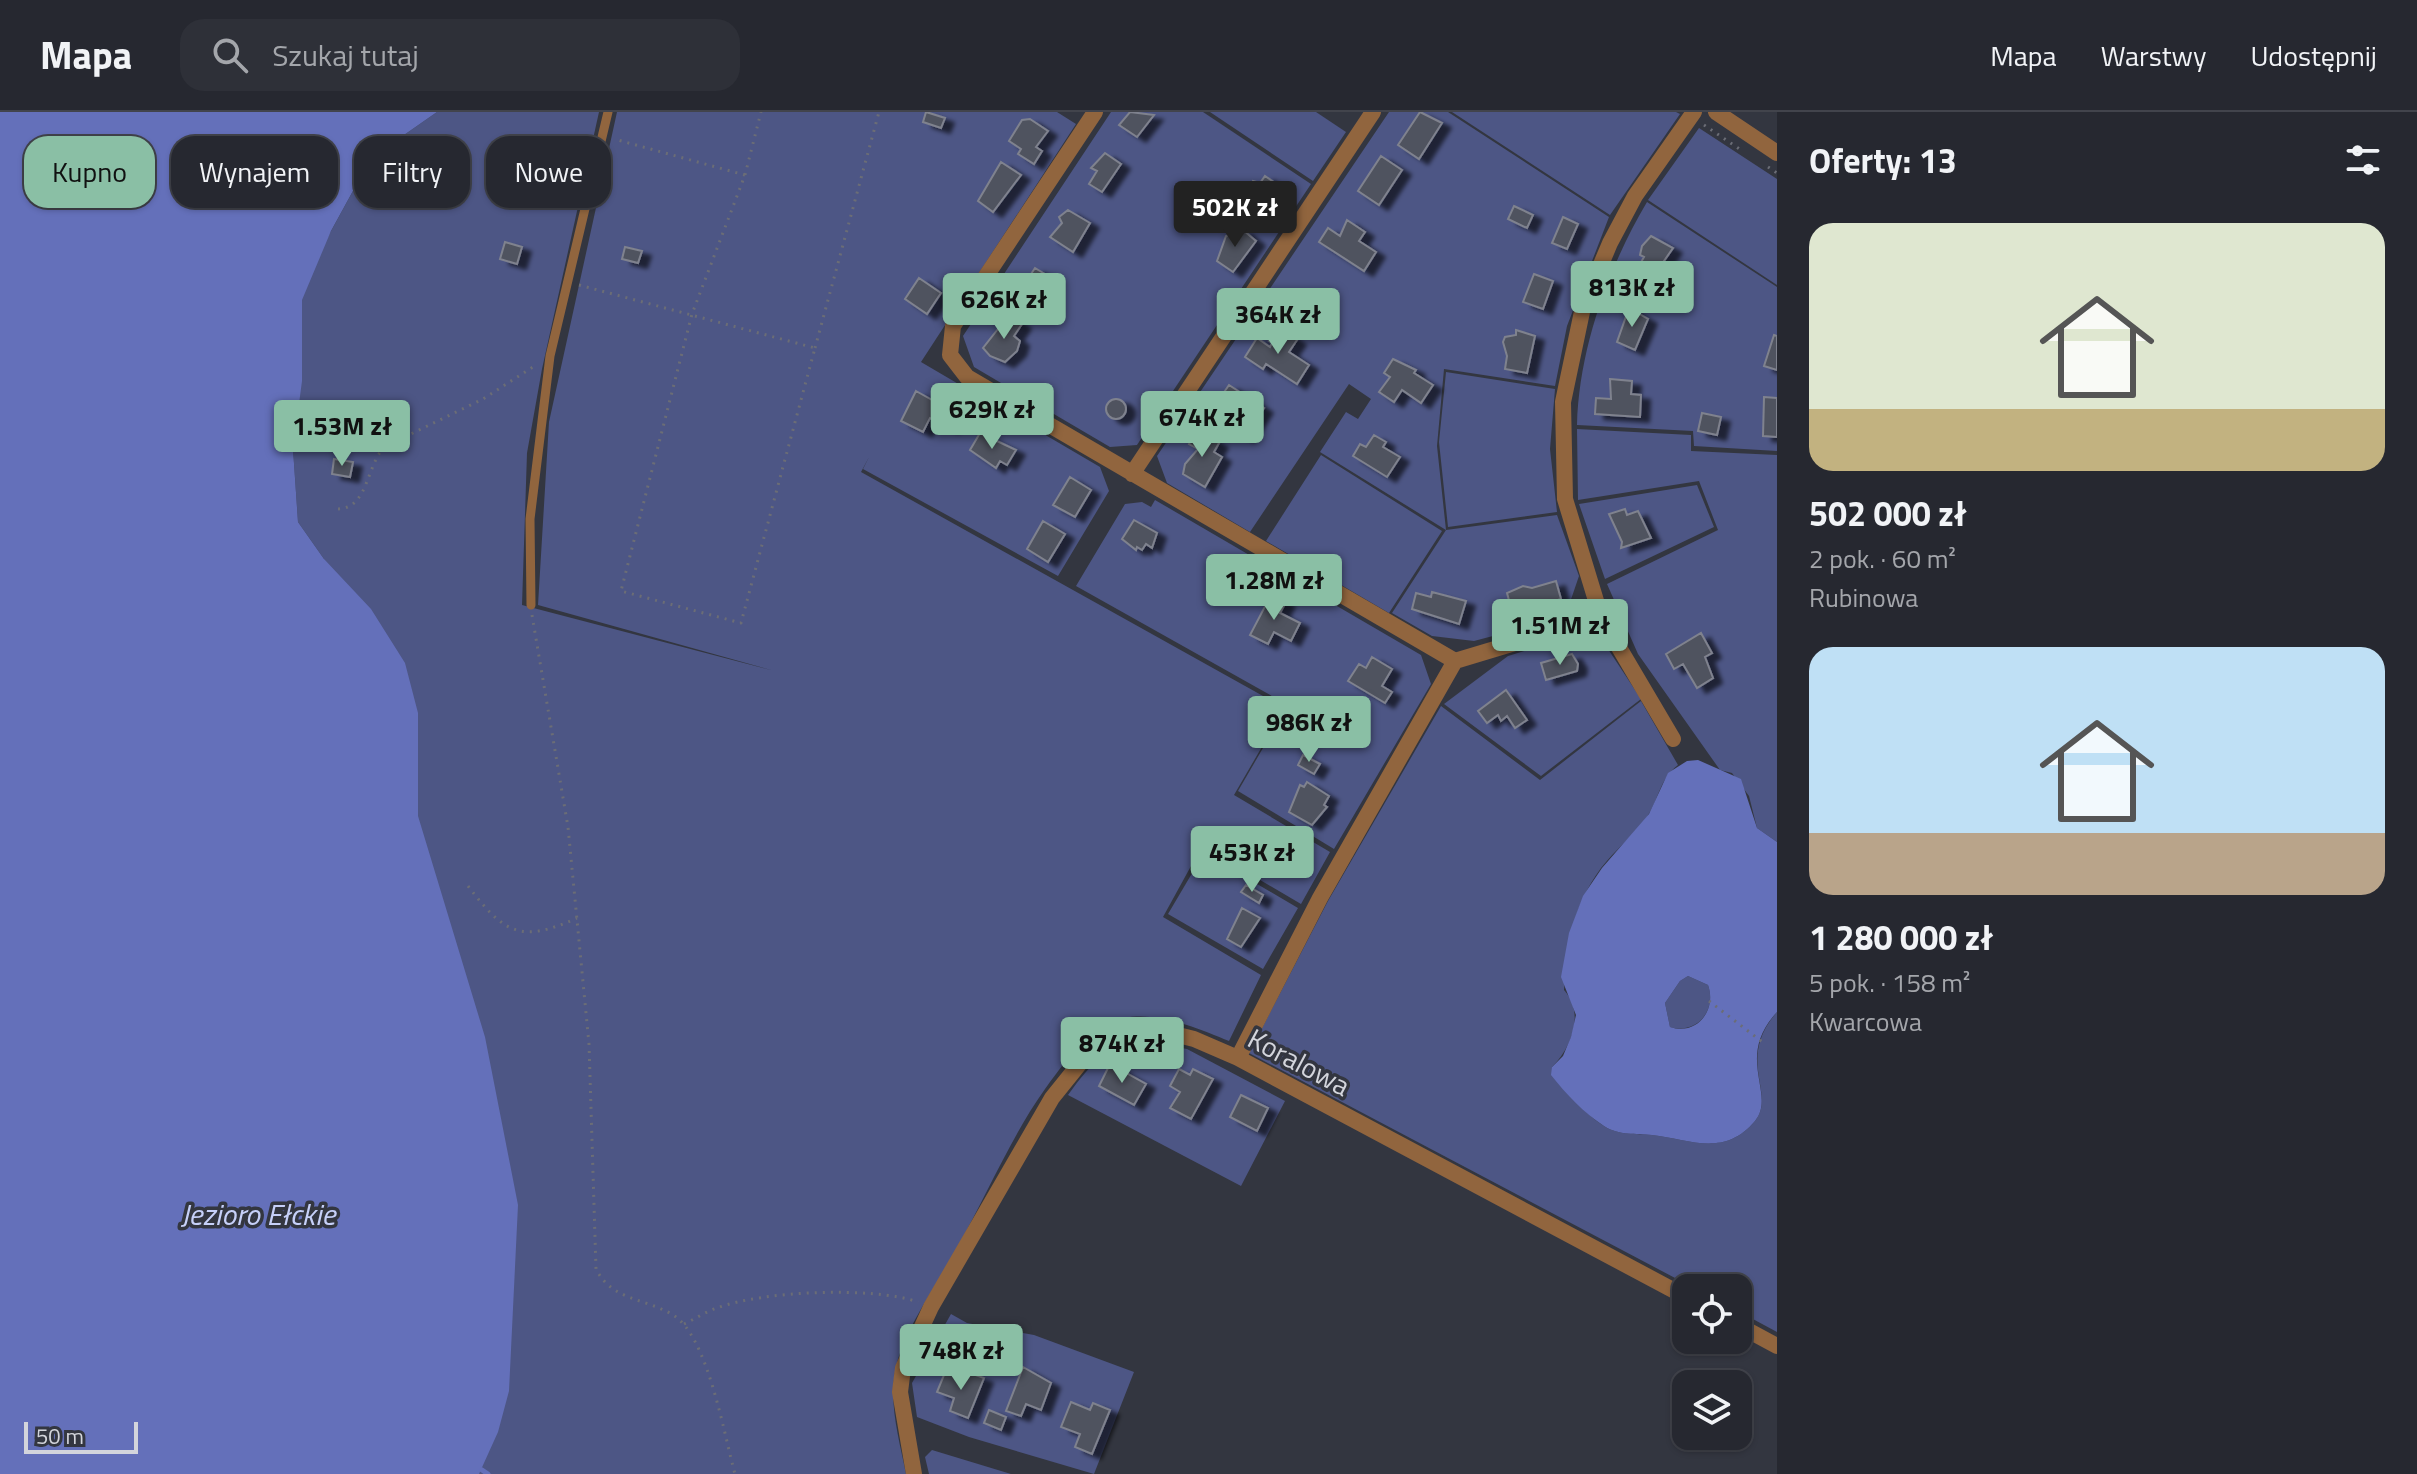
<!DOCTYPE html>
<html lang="pl">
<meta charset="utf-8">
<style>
body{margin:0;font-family:"Titillium Web",sans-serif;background:#2e3038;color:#f1f3f6;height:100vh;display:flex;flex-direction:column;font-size:30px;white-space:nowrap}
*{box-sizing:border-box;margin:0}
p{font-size:26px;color:#a4a6ab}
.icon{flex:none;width:44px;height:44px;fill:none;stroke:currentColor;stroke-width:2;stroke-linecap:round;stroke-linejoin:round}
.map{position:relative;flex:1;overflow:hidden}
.panel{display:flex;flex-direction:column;background:#262830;width:640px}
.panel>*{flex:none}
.top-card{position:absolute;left:24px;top:24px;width:760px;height:72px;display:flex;gap:16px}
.controls{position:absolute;left:1672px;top:1162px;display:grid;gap:16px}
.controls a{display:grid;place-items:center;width:80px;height:80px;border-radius:16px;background:#262830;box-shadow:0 2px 6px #0004,0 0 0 2px #42444c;font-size:40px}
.scale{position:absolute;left:24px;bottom:20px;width:114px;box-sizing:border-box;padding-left:8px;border:4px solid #d3d5dc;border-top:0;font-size:22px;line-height:28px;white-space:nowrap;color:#d3d5dc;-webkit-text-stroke:6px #333640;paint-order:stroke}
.price{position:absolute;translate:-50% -68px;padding:0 18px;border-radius:8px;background:#8abfa5;color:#111;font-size:26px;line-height:52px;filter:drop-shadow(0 2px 4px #0008)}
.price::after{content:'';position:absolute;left:50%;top:48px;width:24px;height:18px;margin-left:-12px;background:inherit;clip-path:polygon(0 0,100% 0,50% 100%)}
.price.current{background:#222;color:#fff}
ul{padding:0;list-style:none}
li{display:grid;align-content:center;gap:16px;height:424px;padding:0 32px}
li span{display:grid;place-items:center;height:248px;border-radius:24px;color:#555}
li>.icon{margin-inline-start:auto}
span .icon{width:144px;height:144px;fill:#fffc;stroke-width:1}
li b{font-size:34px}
h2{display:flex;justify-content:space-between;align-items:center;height:96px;padding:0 32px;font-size:34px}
.tag{padding:0 28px;border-radius:24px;background:#262830;box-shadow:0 2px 6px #0004,0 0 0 2px #42444c;font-size:28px;line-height:72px}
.tag.current{background:#8abfa5;color:#111}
header{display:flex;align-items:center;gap:48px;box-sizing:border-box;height:112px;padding:0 40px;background:#262830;border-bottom:2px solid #42444c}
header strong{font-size:38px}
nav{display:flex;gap:44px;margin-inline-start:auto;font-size:28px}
.search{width:560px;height:72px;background:#2e3038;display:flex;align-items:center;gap:20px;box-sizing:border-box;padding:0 28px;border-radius:24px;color:#a4a6ab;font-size:30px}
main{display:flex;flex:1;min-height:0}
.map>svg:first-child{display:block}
</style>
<header>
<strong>Mapa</strong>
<div class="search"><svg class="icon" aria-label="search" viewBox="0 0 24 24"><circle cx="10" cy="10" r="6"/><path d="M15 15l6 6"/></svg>Szukaj tutaj</div>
<nav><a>Mapa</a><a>Warstwy</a><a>Udostępnij</a></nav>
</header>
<main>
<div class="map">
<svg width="1777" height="1362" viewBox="0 0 1777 1362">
<defs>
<filter id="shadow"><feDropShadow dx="9" dy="5" stdDeviation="2" flood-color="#0009"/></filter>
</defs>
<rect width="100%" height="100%" fill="#333640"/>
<path fill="#4d5685" d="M437 0H599L542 257 527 341 522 493 771 558 538 493 549 310 617 0H1057L1076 12 921 250 1100 355 1109 379 1058 464 863 357 869 345 861 360 1281 594 1274 614 1234 683 1330 740 1301 792 1202 734 1163 805 1261 863 1229 929C1192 914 1147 894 1107 911 1087 919 1058 959 1045 977 1012 1023 985 1086 957 1136 937 1174 906 1213 896 1255 888 1291 899 1326 906 1362H451L324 447 298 410 293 337 272 227 371 46Z
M1111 0H1203L1311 72 1137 333 1110 335 974 255 963 224Z
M1210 0H1316L1346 20 1313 69Z
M1389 0H1448L1609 105 1567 214 1555 274 1444 257 1437 334 1446 418 1557 403 1579 464 1565 505 1474 529 1432 524 1392 501 1446 418 1320 340 1346 300 1358 307 1371 287 1349 272 1250 420 1167 371 1157 344Z
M1452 0H1676L1680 2 1610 103Z
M1699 16 1777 67V173L1648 88Z
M1647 90 1777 175V339L1694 334 1693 319 1577 313C1579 237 1608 156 1647 90Z
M1446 260 1555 277 1550 337 1557 400 1448 415 1439 330Z
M1577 317 1691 323V339L1777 343V730L1757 716 1749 684 1732 661 1720 658 1638 542 1607 472 1718 418 1699 369 1578 388Z
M1321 343 1442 419 1389 501 1266 429Z
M1697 373 1714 415 1605 467 1579 392Z
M1155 388 1421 543 1431 572 1334 737 1238 679 1288 593 1076 474 1125 392 1142 390 1151 395Z
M1570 525 1608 537 1641 587 1541 664 1444 592 1508 544Z
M1641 589 1678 653C1659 668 1659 687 1647 705 1633 724 1615 738 1601 756 1572 796 1568 830 1564 878 1585 901 1572 935 1552 955 1566 979 1581 999 1604 1014 1619 1024 1636 1021 1652 1023 1689 1027 1724 1046 1755 1009 1777 982 1735 948 1777 900V1220L1738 1199V1176H1694L1249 941 1328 789 1441 594 1540 668Z
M1204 741 1298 796 1263 857 1168 802Z
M1688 864 1708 873C1717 898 1697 923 1670 915L1665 891 1680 869Z
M1143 929 1187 937 1285 989 1241 1074 1068 983C1093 949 1102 939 1143 929Z
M951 1202 967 1211 1034 1223 1134 1260 1094 1362 969 1325 917 1305 912 1271Z
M932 1338 1011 1362H929L925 1345Z"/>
<path fill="#6470ba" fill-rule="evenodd" d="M0 0H437L371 46 331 119 302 188V269L293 337 298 410 324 447 371 497 405 551 418 601V704L485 925 518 1093 509 1279 498 1320 479 1362H0Z
M1698 648 1741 667 1757 716 1777 730V900C1734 946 1777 982 1755 1009 1724 1046 1689 1027 1652 1023 1636 1021 1619 1024 1604 1014 1584 1001 1566 982 1551 963L1552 955 1563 944 1571 925 1576 903 1561 865 1569 821 1583 784 1602 756 1649 702 1668 661 1687 649ZM1688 864 1708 873C1717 898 1697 924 1670 915L1665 891 1680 869Z"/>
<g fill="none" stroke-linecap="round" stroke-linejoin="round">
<path stroke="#6470ba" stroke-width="5" d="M482 1358 488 1362"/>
</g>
<path fill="#50535e" stroke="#7f828e" stroke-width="2" filter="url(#shadow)" d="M926 0 945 6 941 16 923 10Z
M1130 0 1154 3 1137 25 1119 13Z
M1420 0 1442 11 1419 47 1398 33Z
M1030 7 1048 19 1036 35 1042 39 1034 52 1018 42 1021 37 1009 29 1022 8Z
M1105 41 1121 52 1102 80 1089 72 1097 59 1091 56Z
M1381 44 1402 58 1379 93 1358 79Z
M1001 50 1021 63 993 100 978 89Z
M1265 64 1281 75 1270 92 1278 97 1269 111 1250 98 1253 93 1244 87 1253 69 1260 71Z
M1514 94 1533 103 1527 116 1508 107Z
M1068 98 1090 111 1073 140 1050 125 1062 111 1059 105Z
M1563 105 1578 112 1567 137 1552 131Z
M1347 108 1365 120 1359 129 1376 140 1364 159 1319 130 1328 116 1340 124Z
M1243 118 1256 129 1233 160 1217 149 1226 124Z
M1651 124 1673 136 1650 169 1635 161 1644 145 1640 143 1642 134Z
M505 130 522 135 517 152 500 147Z
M625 135 642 139 638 151 622 147Z
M1035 156 1053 167 1037 191 1019 180Z
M1534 162 1553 169 1543 197 1523 190Z
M919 166 941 181 927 202 905 187Z
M1629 196 1648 207 1635 238 1617 230Z
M1009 203 1022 212 1014 224 1020 229 1017 239 1005 250 990 244 983 236Z
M1278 215 1297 228 1289 240 1309 253 1297 272 1266 252 1263 257 1245 245 1257 226 1270 235 1272 231 1269 229Z
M1516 218 1535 224 1527 261 1505 257 1507 244 1503 230 1505 225 1516 223Z
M1774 223 1777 224V258L1764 254Z
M1393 247 1416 258 1414 261 1433 273 1421 291 1402 278 1394 290 1379 280 1390 265 1384 261Z
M1610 267 1632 269 1631 282 1641 283 1640 305 1595 302 1596 286 1611 287Z
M1229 273 1264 296 1245 325 1209 302Z
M916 279 957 302 950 316 930 306 923 320 901 309Z
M1764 285 1777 286V325L1763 324Z
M1106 297a10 10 0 1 1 20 0a10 10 0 1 1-20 0Z
M1702 301 1721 305 1717 323 1698 319Z
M1197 318 1219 331 1214 340 1222 345 1205 375 1183 362 1185 352 1198 337 1189 332Z
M980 321 1016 338 1007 353 1000 349 996 356 970 338Z
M1374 323 1386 330 1383 335 1400 345 1387 365 1353 344 1360 332 1366 335Z
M334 347 353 350 350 365 332 362Z
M1070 365 1091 378 1075 405 1053 393Z
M1625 397 1627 403 1638 399 1651 426 1621 436 1622 430 1609 402Z
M1134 408 1157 421 1152 436 1146 432 1142 438 1137 435 1136 438 1122 427Z
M1043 409 1065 422 1048 450 1027 437Z
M1556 469 1561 487 1538 494 1539 498 1513 503 1507 481 1523 474 1532 476Z
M1432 480 1466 489 1459 512 1412 497 1416 481 1431 485Z
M1271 483 1286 490 1280 501 1300 511 1291 529 1274 520 1268 532 1250 523Z
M1701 521 1712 541 1705 545 1713 566 1697 576 1683 552 1674 557 1666 542Z
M1572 542 1578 552 1577 559 1546 568 1541 551Z
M1372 545 1392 557 1382 574 1392 580 1385 591 1348 569 1359 552 1366 556Z
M1506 578 1527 608 1515 616 1507 604 1501 609 1498 603 1487 611 1478 599Z
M1303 643 1320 652 1314 662 1298 653Z
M1307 670 1329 684 1324 693 1327 695 1312 713 1289 700 1300 673 1304 675Z
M1246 773 1263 783 1259 791 1241 780Z
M1242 796 1260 806 1241 835 1227 827Z
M1110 952 1146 972 1134 993 1099 974Z
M1179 957 1190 963 1193 957 1213 967 1191 1007 1170 996 1180 980 1170 974Z
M1241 983 1268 996 1257 1019 1230 1005Z
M1023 1255 1051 1271 1041 1298 1026 1292 1021 1304 1006 1299Z
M946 1258 967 1267 970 1261 984 1266 968 1306 950 1299 954 1286 937 1280Z
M1071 1290 1090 1298 1093 1291 1110 1298 1092 1342 1075 1335 1080 1322 1061 1315Z
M989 1298 1006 1305 1001 1318 984 1311Z"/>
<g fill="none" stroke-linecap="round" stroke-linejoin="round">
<path stroke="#6b6d76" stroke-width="3" stroke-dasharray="2 6" stroke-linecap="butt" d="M1704 13 1741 38
M1768 55 1777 61
M745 63 761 0
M579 173 815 236 741 511 621 479 692 202 745 63 614 27
M815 236 879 0
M338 397C368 396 366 355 384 335L483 287 536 253
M532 503 568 715 589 932 596 1157C612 1189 646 1186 673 1203 708 1224 724 1323 735 1362
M468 774C504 821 520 832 577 806
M1709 889 1765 932
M684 1212C695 1207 705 1200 717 1196 762 1179 873 1174 918 1190"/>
<path stroke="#91653e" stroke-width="9" d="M531 493 530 407 550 244 608 0"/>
<path stroke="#91653e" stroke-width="16" d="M1095 0 953 214 950 243 967 265 1455 549 1601 505
M1132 362 1373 0
M1673 627 1601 505 1565 387 1563 290 1583 195 1610 131 1635 84 1694 0
M1238 946 1320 786 1455 549
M1738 1213 1777 1234
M914 1362 900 1280 903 1256 931 1195 1052 986 1089 940 1120 919 1154 917 1194 927 1238 946 1686 1185"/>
<path stroke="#91653e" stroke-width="16" d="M1716 0 1777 41"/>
</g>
<g text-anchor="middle" stroke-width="7" stroke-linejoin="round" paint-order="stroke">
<g font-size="28" fill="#d3d5dc" stroke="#333640">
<text transform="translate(1299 950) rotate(28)" y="10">Koralowa</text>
</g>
<g font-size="30" font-style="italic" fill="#c6d0f9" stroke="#333640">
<text x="258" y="1113">Jezioro Ełckie</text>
</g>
</g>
</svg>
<div class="controls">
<a><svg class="icon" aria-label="locate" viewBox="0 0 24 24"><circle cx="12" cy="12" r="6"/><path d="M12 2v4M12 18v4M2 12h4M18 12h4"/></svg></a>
<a><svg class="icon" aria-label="layers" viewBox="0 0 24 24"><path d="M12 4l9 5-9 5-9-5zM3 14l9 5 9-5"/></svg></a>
</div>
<div class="scale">50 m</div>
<b class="price current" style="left:1235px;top:137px">502K zł</b>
<b class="price" style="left:1632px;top:217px">813K zł</b>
<b class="price" style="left:1004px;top:229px">626K zł</b>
<b class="price" style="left:1278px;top:244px">364K zł</b>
<b class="price" style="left:992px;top:339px">629K zł</b>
<b class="price" style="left:1202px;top:347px">674K zł</b>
<b class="price" style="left:342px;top:356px">1.53M zł</b>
<b class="price" style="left:1274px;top:510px">1.28M zł</b>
<b class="price" style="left:1560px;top:555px">1.51M zł</b>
<b class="price" style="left:1309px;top:652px">986K zł</b>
<b class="price" style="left:1252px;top:782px">453K zł</b>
<b class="price" style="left:1122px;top:973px">874K zł</b>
<b class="price" style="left:961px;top:1280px">748K zł</b>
<div class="top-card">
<a class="tag current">Kupno</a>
<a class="tag">Wynajem</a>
<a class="tag">Filtry</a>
<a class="tag">Nowe</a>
</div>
</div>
<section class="panel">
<h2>Oferty: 13<svg class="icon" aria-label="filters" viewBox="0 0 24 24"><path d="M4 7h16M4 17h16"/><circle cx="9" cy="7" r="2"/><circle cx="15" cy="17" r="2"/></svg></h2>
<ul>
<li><span style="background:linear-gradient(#dfe7d0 75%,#c2b280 0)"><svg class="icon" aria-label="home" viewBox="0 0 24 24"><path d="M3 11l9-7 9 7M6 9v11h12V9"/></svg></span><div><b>502 000 zł</b><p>2 pok. · 60 m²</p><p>Rubinowa</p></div></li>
<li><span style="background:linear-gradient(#bfe0f5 75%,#b9a48a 0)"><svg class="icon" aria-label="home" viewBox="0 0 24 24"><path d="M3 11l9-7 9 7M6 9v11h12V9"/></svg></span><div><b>1 280 000 zł</b><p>5 pok. · 158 m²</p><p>Kwarcowa</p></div></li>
</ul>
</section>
</main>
